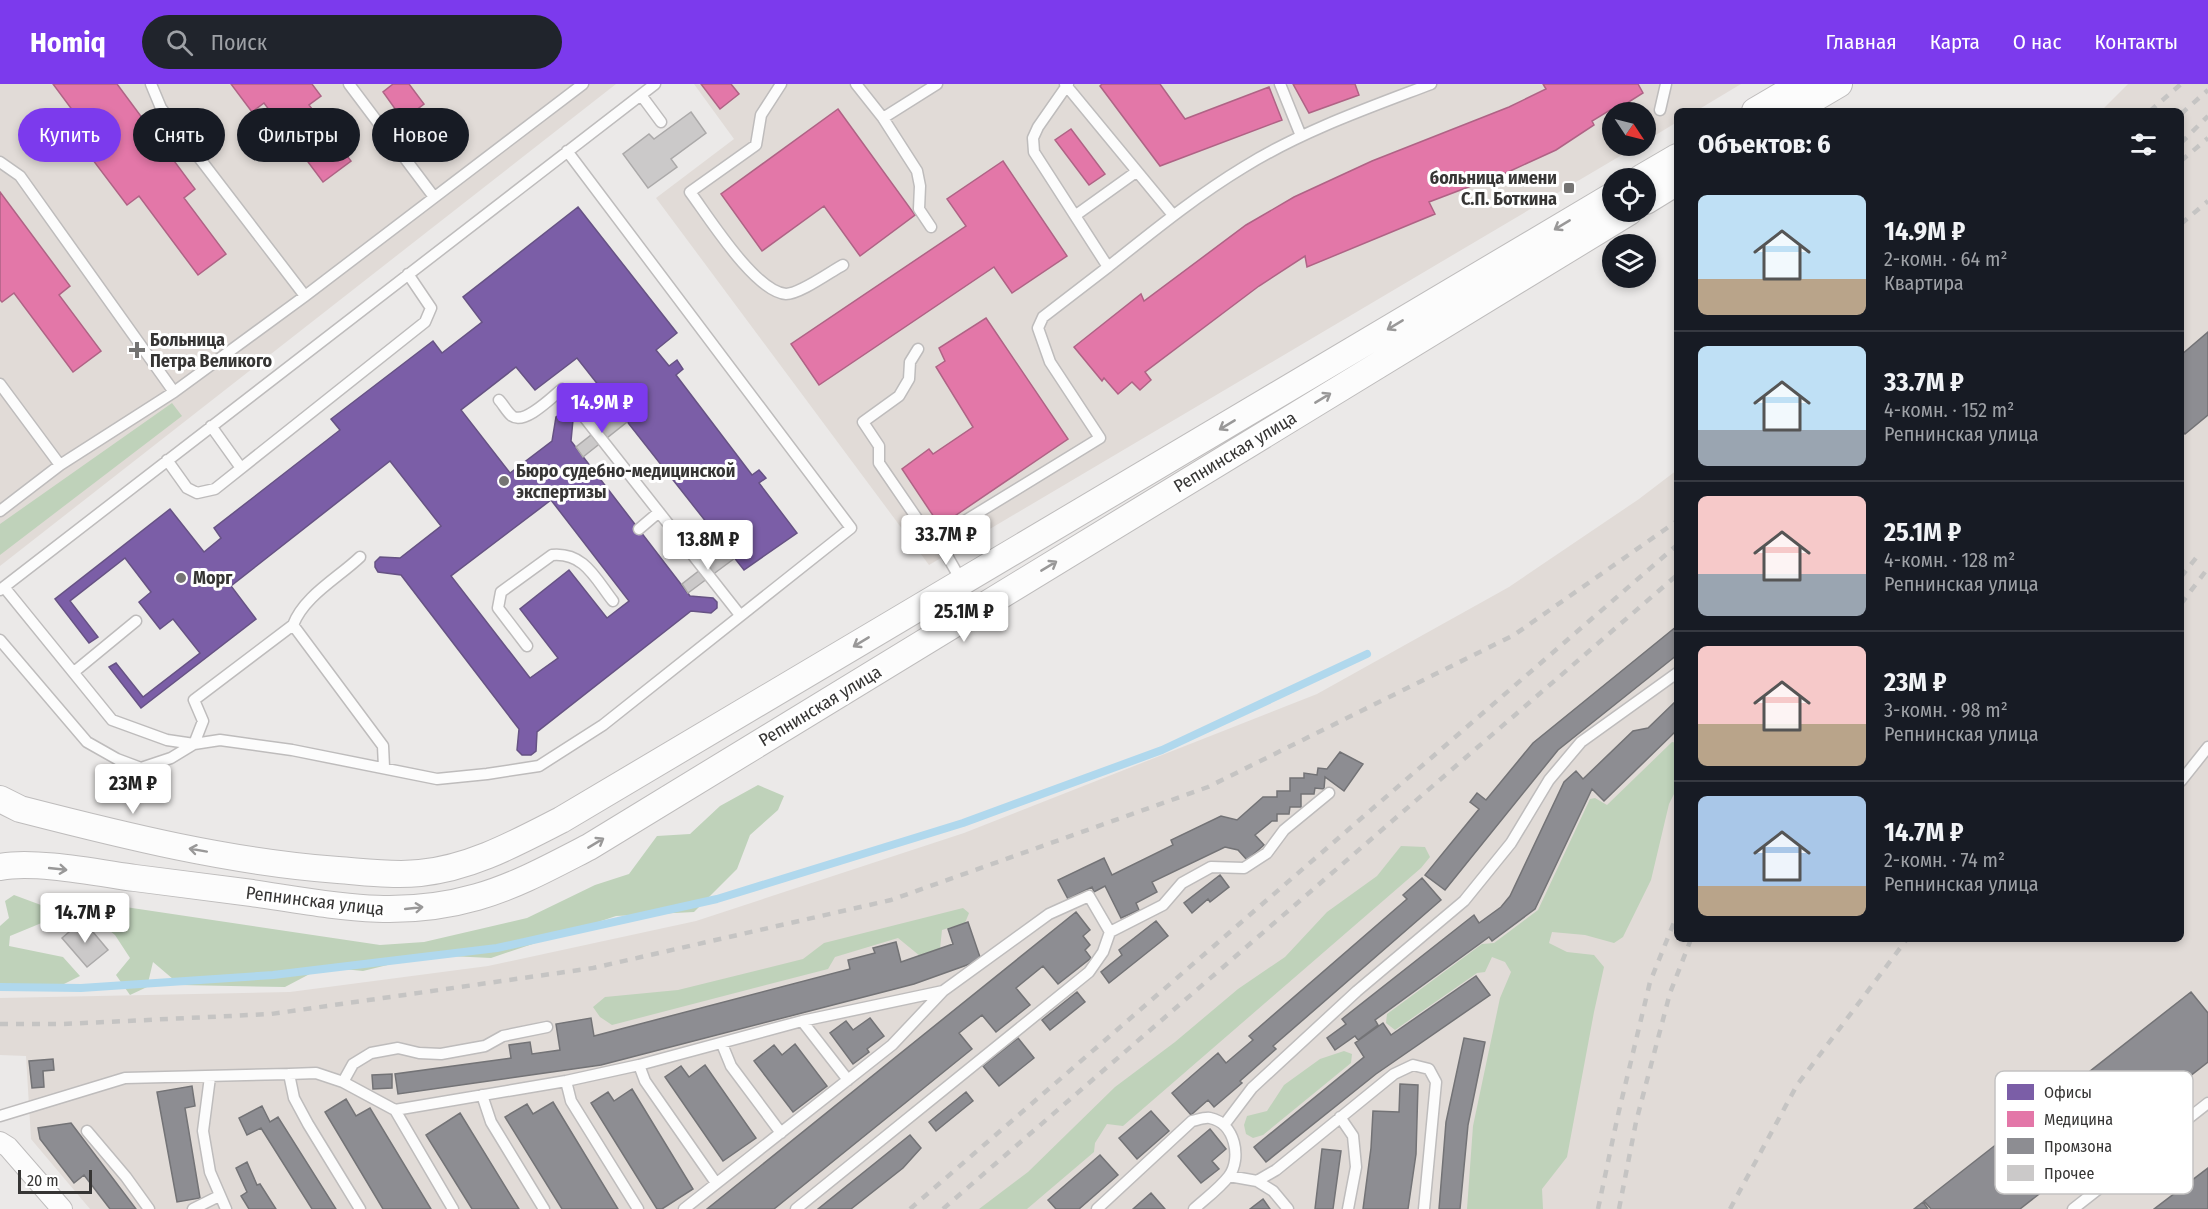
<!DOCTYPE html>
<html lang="ru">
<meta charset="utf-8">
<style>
body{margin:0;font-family:"Fira Sans Condensed",sans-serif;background:#20242c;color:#f1f3f6;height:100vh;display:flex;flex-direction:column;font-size:22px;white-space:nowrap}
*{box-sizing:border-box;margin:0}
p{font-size:20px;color:#9ea1a6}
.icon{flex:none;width:33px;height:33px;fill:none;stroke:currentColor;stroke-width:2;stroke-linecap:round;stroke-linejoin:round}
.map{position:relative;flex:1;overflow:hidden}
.panel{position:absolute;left:1674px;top:24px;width:510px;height:834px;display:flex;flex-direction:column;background:#171b24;border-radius:9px;box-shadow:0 3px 9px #0003}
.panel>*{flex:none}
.guide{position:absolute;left:18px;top:24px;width:570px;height:54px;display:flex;gap:12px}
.needle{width:39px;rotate:125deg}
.buttons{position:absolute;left:1602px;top:18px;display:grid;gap:12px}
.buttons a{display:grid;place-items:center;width:54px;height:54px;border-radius:50%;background:#171b24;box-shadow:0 3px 9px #0003;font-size:30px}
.scale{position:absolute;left:18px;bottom:15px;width:74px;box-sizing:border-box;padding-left:6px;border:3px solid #363534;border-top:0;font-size:16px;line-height:21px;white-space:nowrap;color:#363534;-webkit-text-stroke:4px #fff;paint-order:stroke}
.price{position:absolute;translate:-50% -51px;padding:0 14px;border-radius:6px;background:#fff;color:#222;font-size:20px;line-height:39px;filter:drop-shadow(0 2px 3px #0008)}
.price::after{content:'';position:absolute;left:50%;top:36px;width:18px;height:14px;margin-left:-9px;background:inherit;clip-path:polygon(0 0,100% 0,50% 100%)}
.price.active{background:#7c3aed;color:#fff}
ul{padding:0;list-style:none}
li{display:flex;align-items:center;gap:18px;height:150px;padding:0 24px}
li+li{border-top:2px solid #363941}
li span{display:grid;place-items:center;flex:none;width:168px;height:120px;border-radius:9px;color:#555}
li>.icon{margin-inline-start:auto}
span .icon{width:72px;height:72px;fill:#fffc;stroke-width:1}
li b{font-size:26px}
h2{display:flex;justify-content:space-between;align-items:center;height:72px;padding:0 24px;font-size:26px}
.chip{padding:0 21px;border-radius:27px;background:#171b24;box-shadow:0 3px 9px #0003;font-size:21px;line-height:54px}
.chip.active{background:#7c3aed;color:#fff}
header{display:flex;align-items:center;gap:36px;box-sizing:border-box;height:84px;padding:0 30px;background:#7c3aed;color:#fff}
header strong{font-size:28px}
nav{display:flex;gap:33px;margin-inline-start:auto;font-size:21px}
.search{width:420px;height:54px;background:#20242c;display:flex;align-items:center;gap:15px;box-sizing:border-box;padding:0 21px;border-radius:33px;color:#9ea1a6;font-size:22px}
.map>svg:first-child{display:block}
</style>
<header>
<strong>Homiq</strong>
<div class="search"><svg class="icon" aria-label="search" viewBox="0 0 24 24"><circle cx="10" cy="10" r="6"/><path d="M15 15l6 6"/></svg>Поиск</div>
<nav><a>Главная</a><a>Карта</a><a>О нас</a><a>Контакты</a></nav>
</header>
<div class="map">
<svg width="2208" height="1125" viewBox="0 0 2208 1125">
<rect width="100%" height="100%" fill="#ebe9e8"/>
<path fill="#e1dbd7" d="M0 0H616L0 482Z
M694 0H1741L1696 27H1677V38L1646 57V28H1612V62H1637L929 481 656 114 734 55Z
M2128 0H2208V1125H90L31 1055 26 972 0 971V914L290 908 488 882 696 837 964 749 1317 610 1509 503 1639 415 1677 386V855H2181V27H2101Z"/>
<path fill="#bfd2ba" d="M172 319 182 332 0 471V440Z
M1672 658 1677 659V704L1669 720 1651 796 1623 853 1614 859 1585 851 1552 848 1549 859 1567 868 1594 871 1604 883 1594 928 1567 1073 1542 1105 1543 1125H1467L1473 1042 1500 914 1511 888 1505 878 1492 873 1485 888 1477 889 1395 946 1386 939 1387 930 1482 860 1494 859 1538 826 1590 715 1595 714 1607 721Z
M758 701 784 712 778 726 750 751 737 785 694 828 616 832 491 874 428 871 363 887 323 883 285 903 180 901 153 878 147 903 130 911 116 891 130 874 115 851 94 834 56 833 10 852 9 862 63 873 80 892 64 900 0 904V842L9 834 5 817 14 811 49 824 112 821 380 861 424 858 527 834 595 801 629 790 657 752 690 750 720 722Z
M1401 762 1425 763 1430 773 1421 784 1123 1042 1107 1040 1095 1059 1094 1068 1027 1125H979L1028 1088 1115 1003 1175 958 1238 905 1285 873 1327 828 1377 792Z
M963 824 969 829 965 839 942 846 940 865 920 872 898 854 835 873 828 885 612 941 600 933 593 923 605 913 678 906 803 875 824 859Z
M1344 967 1352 970 1351 979 1263 1051 1253 1054 1246 1050 1244 1041 1247 1032 1267 1027 1284 1001 1320 975Z"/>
<path fill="#7b5ea7" stroke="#665284" stroke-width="1.5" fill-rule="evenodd" d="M578 123 677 249 656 266 669 282 677 276 683 285 676 291 752 391 759 386 766 394 759 399 797 449 744 486 577 274 535 306 516 283 461 326 510 389 552 357 556 333 562 329 569 330 573 336 571 357 690 512 713 514 717 518V524L711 529 691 527 537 648 536 667 531 671H522L517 666 519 645 401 491 378 488 375 483V478L380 473 400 474 441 442 390 377 231 502 256 535 141 624 109 583 116 579 143 613 200 569 173 535 160 545 139 518 151 508 125 474 70 517 98 553 89 559 55 515 170 425 204 468 221 454 214 444 340 346 331 335 433 257 442 269 482 238 463 213ZM551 416 629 517 607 534 569 486 520 525 558 574 530 594 451 492Z"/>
<path fill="#e377a8" stroke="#af6385" stroke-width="1.5" d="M53 0H117L195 105 184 114 226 170 198 191 139 112 127 121 80 59 91 51Z
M231 0H312L321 12 309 21 351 77 323 98 264 19 252 28Z
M393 0H409L424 20 403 36 383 8Z
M701 0H731L739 10 720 25Z
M1102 0H1160L1185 35 1269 3 1282 36 1160 82 1100 2Z
M1293 0H1355L1359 11 1309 29Z
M1543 0H1638L1643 9 1627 19 1631 26 1627 28H1612V31L1610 26 1592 37 1594 41 1556 66 1508 88 1429 118 1435 130 1307 183 1305 172 1259 202 1145 288 1151 296 1140 306 1132 298 1118 310 1104 294 1102 297 1074 263 1141 210 1144 217 1246 141 1294 113 1372 77 1509 23 1546 5Z
M838 25 915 131 860 172 824 122 762 167 721 110Z
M1071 45 1105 90 1089 101 1055 56Z
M1003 77 1067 172 1012 209 994 183 819 301 791 260 966 142 947 115Z
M0 108 70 202 59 211 101 267 73 288 14 209 2 218 0 216Z
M986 234 1068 355 940 442 902 385 929 365 933 370 973 343 936 283 945 277 939 264Z"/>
<path fill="#8d8d92" stroke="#737376" stroke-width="1.5" d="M2208 248V331L2185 350 2181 346V271Z
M1677 542V571L1558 666 1445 806 1425 791 1479 725 1470 718 1477 709 1486 716 1533 659Z
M1677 616V646L1604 717 1592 705 1535 825 1492 857 1489 853 1375 936 1378 941 1358 956 1355 952 1335 966 1327 954 1346 940 1342 935 1474 831 1479 839 1501 823 1510 812 1564 698 1576 687 1583 695 1633 647 1648 644Z
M1340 668 1363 680 1344 707 1325 693 1324 705 1315 704 1314 710H1301V723H1290L1289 730H1277V737H1272L1255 751 1264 761 1247 776 1238 766 1225 763 1152 798 1157 808 1136 819 1139 826 1121 834 1105 802 1094 808 1092 803 1068 815 1058 796 1104 774 1112 791 1173 761 1171 756 1221 732 1237 736 1263 713H1277V707H1290V694H1304V689L1317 691 1318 684 1327 685Z
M1220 791 1229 803 1210 818 1208 815 1192 829 1184 819Z
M1422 794 1441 816 1273 962 1276 965 1240 997 1242 999 1214 1023 1208 1016 1191 1031 1172 1009 1218 969 1226 979 1253 956 1249 952 1407 815 1403 811Z
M1076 828 1090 846 1083 852 1090 861 1085 866 1091 874 1058 900 1043 882 1016 904 1030 921 996 948 982 931 959 949 972 965 774 1125H707Z
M1156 837 1168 852 1109 899 1101 888 1122 871 1119 866Z
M968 838 981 876 914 900 601 981 398 1010 395 990 511 974 509 961 530 958 532 970 560 966 556 940 591 934 594 952 850 885 848 876 875 869 873 864 896 858 901 878 953 860 948 845Z
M1476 892 1490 911 1376 990 1266 1078 1254 1063 1364 973 1355 959 1383 939 1391 951Z
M1077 908 1085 918 1050 946 1042 936Z
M2191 908 2208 929V978L2020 1125H1931L1924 1117Z
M870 934 884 952 867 965 869 968 853 980 830 949 846 937 853 946Z
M1018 954 1034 974 999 1002 983 982Z
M1464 954 1485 958 1468 1041 1460 1125H1439L1446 1038Z
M795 960 827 1002 793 1028 754 977 774 961 782 971Z
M53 975 54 986 43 987 44 1003 32 1004 29 977Z
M705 981 756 1054 723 1077 665 993 681 982 689 993Z
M392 990V1004L373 1005 372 991Z
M1400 1000 1418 1001 1416 1070 1408 1125H1363L1371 1064 1373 1027 1399 1028Z
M192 1002 195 1022 185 1024 200 1114 177 1118 157 1008Z
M632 1005 693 1105 662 1125H657L591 1019 608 1008 614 1017Z
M966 1008 973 1017 936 1047 929 1038Z
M346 1015 356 1032 370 1024 431 1125H383L325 1028Z
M553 1018 618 1125H562L505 1033 527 1020 533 1030Z
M262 1022 270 1038 278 1033 336 1125H312L261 1044 247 1051 239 1034Z
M1151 1027 1169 1047 1137 1075 1119 1054Z
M460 1029 519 1125H472L426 1051Z
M71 1039 136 1125H110L84 1091 74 1099 40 1055 38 1044Z
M1210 1045 1226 1065 1212 1077 1219 1085 1201 1099 1178 1072Z
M910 1051 921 1064 903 1084 851 1125H818Z
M1322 1065 1341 1067 1333 1125H1315Z
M1100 1071 1118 1091 1079 1125H1056L1048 1116Z
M247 1078 257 1101 260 1100 276 1125H249L241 1112 247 1108 236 1084Z
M2208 1084V1125H2154Z
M1151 1109 1165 1125H1133Z
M1263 1115 1270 1125H1250Z
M1923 1118 1928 1125H1914Z"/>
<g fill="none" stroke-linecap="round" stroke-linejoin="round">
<path stroke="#b0d8ed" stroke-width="8" d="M0 903 81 904 273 891 497 864 717 815 963 739 1162 666 1367 570"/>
</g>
<path fill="#cbc9c9" stroke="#aba9a9" stroke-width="1.5" d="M691 28 706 49 671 75 677 83 648 104 623 70 649 50 654 55Z
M620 328 627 338 583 373 576 363Z
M727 465 735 474 688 509 682 500Z
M83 836 108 866 87 883 62 854Z"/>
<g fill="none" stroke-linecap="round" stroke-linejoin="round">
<defs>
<path id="service" d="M151 0 161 24 305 212
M349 0 434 113
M781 0 761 31 756 61 690 108C708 132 755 208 786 210 800 210 830 188 843 181
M856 0 883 34 917 87 920 102 919 125 931 143
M1065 0 1173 131
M1068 0 1038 43 1033 54 1034 68 1108 183C1152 148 1196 112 1244 83 1302 47 1368 24 1431 0
M1280 0 1301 52
M641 11 661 38
M1660 26 1666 0
M883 34 937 0
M0 78 20 92 174 308
M1076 131 1136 88
M918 265 910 278 909 295 899 312 863 338 879 362V379L929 452 937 454 1100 354 1050 278 1038 244 1043 233 1108 183
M0 300 60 381
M499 316C503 320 507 328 512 332 525 341 552 313 562 305L740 531
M211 342 241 384
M167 376 187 404 197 409 215 405 425 238 431 224 408 190
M0 427 60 381 174 308 305 212 583 0
M639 445 659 428
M937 454 962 498
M360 473C338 494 304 512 293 541L383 662 384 683
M4 503 112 636 167 656 194 660 220 656 292 666 437 695 487 690 539 682 603 641 851 444 567 67
M0 506 655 0
M0 556 87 658 117 675 141 684 171 674 194 660 203 637 194 616 293 541
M527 562 498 524 501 508 552 471C584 468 595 494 613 517
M74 588 136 537
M2181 697 2208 663
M802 937 848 996
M722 960 731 982 781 1049
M639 981 645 997 716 1099
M289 990 294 1014 308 1040 360 1125
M210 993 203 1047 210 1088 226 1125
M566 997 571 1017 638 1125
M343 998 353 980 371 969 398 964 419 969 441 970 485 962 503 952 547 943
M482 1011 491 1038 544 1125
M395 1026 453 1125
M0 1032 125 994 289 990 316 989 343 998 395 1026 566 997 639 981 802 937 943 907 1049 830 1089 812 1110 848 1163 821 1182 799 1211 783 1244 784 1267 769 1284 746 1329 709
M1340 1033 1353 1052 1356 1083 1348 1125
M1224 1041 1252 1004 1357 907 1464 817 1511 759 1549 696 1581 658 1677 589
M87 1047 126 1093 149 1125
M1229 1092 1257 1097 1276 1086 1394 990 1413 981 1429 985 1436 998 1424 1125
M1257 1097 1273 1107 1288 1125
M193 1125 219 1112
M684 1125 892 961 943 907
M796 1125 1089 888 1103 868 1110 848
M1097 1125 1192 1037C1197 1036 1205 1033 1210 1034 1235 1039 1242 1074 1229 1092 1220 1104 1205 1115 1194 1125
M2073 1125 2208 1019"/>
<path id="minor" d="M0 1058 8 1063 62 1125"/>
<path id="tertiary" d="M1755 27 1801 0
M1793 27 1839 0
M1641 94 1677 73
M1646 117 1677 98
M0 715 20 725C125 752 230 778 338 786 365 788 394 792 420 789 471 784 516 759 561 736L1612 112
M0 783C34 776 99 789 135 794 174 799 213 804 252 809 332 821 397 836 477 813 516 802 552 782 589 763L1629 128"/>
</defs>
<use href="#service" stroke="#bebcbc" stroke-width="13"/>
<use href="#minor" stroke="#bebcbc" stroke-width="22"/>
<use href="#tertiary" stroke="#bebcbc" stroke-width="28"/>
<use href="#service" stroke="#fcfcfc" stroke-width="10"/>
<use href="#minor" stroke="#fcfcfc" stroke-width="20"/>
<use href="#tertiary" stroke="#fcfcfc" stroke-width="26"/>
<path stroke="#c5c4c3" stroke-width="4.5" stroke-dasharray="8 8" stroke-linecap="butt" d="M2150 27 2181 0
M2181 30 2208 6
M2181 59 2208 32
M2181 77 2208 54
M2181 140 2208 117
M2181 493 2196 474
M2181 520 2208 484
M0 940H64L271 930 593 884 891 816 1208 703 1514 551 1677 437
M910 1125 1677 461
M943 1125 1677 491
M1598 1125 1618 1031 1650 898 1677 831
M1619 1125 1636 1038 1670 909 1691 855
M1730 1125 1797 1001 1907 855"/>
</g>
<defs><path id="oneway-shaft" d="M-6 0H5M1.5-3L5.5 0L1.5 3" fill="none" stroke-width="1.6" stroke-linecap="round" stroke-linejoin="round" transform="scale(1.5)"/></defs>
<g stroke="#999898">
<use href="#oneway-shaft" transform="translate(1562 141) rotate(149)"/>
<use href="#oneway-shaft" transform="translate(1395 241) rotate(149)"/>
<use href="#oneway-shaft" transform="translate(1323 314) rotate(-31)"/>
<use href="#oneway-shaft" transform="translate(1227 341) rotate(149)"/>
<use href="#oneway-shaft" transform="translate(1049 482) rotate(-31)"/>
<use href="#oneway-shaft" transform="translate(861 558) rotate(149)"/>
<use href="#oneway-shaft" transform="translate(596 759) rotate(-31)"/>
<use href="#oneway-shaft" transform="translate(198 766) rotate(-170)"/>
<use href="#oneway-shaft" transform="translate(58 785) rotate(6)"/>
<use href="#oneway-shaft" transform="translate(414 824) rotate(-6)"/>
</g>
<g fill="#757473" stroke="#fff" stroke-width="2">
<rect x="1563" y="98" width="12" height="12" rx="3"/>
<path d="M134 257h6v6h6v6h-6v6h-6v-6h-6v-6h6z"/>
<circle cx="504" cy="397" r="6"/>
<circle cx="181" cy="494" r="6"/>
</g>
<g text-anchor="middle" stroke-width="6" stroke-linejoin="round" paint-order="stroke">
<g font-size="18" font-weight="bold" fill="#363534" stroke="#fff" text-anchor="start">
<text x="1557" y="100" text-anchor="end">больница имени<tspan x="1557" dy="21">С.П. Боткина</tspan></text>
<text x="150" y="262">Больница<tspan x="150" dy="21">Петра Великого</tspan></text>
<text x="516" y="393">Бюро судебно-медицинской<tspan x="516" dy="21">экспертизы</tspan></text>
<text x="193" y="500">Морг</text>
</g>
<g font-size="18" fill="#363534" stroke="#fff">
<text transform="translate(1235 368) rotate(-31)" y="6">Репнинская улица</text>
<text transform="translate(820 622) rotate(-31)" y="6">Репнинская улица</text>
<text transform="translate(315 817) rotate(7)" y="6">Репнинская улица</text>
</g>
</g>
<rect x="1995" y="987" width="198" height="123" rx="9" fill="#fff" stroke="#c3c2c2" stroke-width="1.5"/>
<rect x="2007" y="1000" width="27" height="16" fill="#7b5ea7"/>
<rect x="2007" y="1027" width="27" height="16" fill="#e377a8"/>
<rect x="2007" y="1054" width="27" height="16" fill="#8d8d92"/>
<rect x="2007" y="1081" width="27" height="16" fill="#cbc9c9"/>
<g font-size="16" fill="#363534">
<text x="2044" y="1014">Офисы</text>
<text x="2044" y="1041">Медицина</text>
<text x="2044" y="1068">Промзона</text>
<text x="2044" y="1095">Прочее</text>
</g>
</svg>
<div class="buttons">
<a><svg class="needle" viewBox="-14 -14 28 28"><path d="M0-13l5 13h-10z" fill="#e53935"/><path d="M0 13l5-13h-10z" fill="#9ea1a6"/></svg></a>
<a><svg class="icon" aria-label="locate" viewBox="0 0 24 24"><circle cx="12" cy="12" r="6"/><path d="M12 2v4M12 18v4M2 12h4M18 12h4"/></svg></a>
<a><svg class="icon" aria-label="layers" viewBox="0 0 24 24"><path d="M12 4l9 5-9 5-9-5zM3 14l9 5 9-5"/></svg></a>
</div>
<div class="scale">20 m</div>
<b class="price active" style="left:602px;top:350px">14.9M ₽</b>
<b class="price" style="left:946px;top:482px">33.7M ₽</b>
<b class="price" style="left:708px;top:487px">13.8M ₽</b>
<b class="price" style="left:964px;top:559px">25.1M ₽</b>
<b class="price" style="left:133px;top:731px">23M ₽</b>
<b class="price" style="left:85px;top:860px">14.7M ₽</b>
<div class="guide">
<a class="chip active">Купить</a>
<a class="chip">Снять</a>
<a class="chip">Фильтры</a>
<a class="chip">Новое</a>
</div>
<section class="panel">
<h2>Объектов: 6<svg class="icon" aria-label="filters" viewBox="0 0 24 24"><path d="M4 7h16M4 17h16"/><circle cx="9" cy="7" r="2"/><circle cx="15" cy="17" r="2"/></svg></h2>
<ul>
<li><span style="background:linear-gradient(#bfe0f5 70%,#b9a48a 0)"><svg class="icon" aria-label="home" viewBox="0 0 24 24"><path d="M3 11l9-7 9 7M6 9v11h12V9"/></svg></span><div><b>14.9M ₽</b><p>2-комн. · 64 m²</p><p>Квартира</p></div></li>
<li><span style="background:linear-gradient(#bfe0f5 70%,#9aa5b1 0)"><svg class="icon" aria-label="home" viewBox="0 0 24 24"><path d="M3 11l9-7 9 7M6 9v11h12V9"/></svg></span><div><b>33.7M ₽</b><p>4-комн. · 152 m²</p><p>Репнинская улица</p></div></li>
<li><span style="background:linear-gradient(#f6c9c9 65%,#9aa5b1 0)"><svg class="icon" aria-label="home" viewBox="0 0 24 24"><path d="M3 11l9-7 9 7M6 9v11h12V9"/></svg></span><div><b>25.1M ₽</b><p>4-комн. · 128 m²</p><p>Репнинская улица</p></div></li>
<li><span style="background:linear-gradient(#f6c9c9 65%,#b9a48a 0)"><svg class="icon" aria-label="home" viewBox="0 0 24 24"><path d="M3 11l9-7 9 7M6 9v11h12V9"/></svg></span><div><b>23M ₽</b><p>3-комн. · 98 m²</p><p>Репнинская улица</p></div></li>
<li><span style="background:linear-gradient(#a9c7e8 75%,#b9a48a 0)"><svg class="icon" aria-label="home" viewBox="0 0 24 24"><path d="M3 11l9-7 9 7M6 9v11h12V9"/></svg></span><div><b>14.7M ₽</b><p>2-комн. · 74 m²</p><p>Репнинская улица</p></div></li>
</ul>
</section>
</div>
